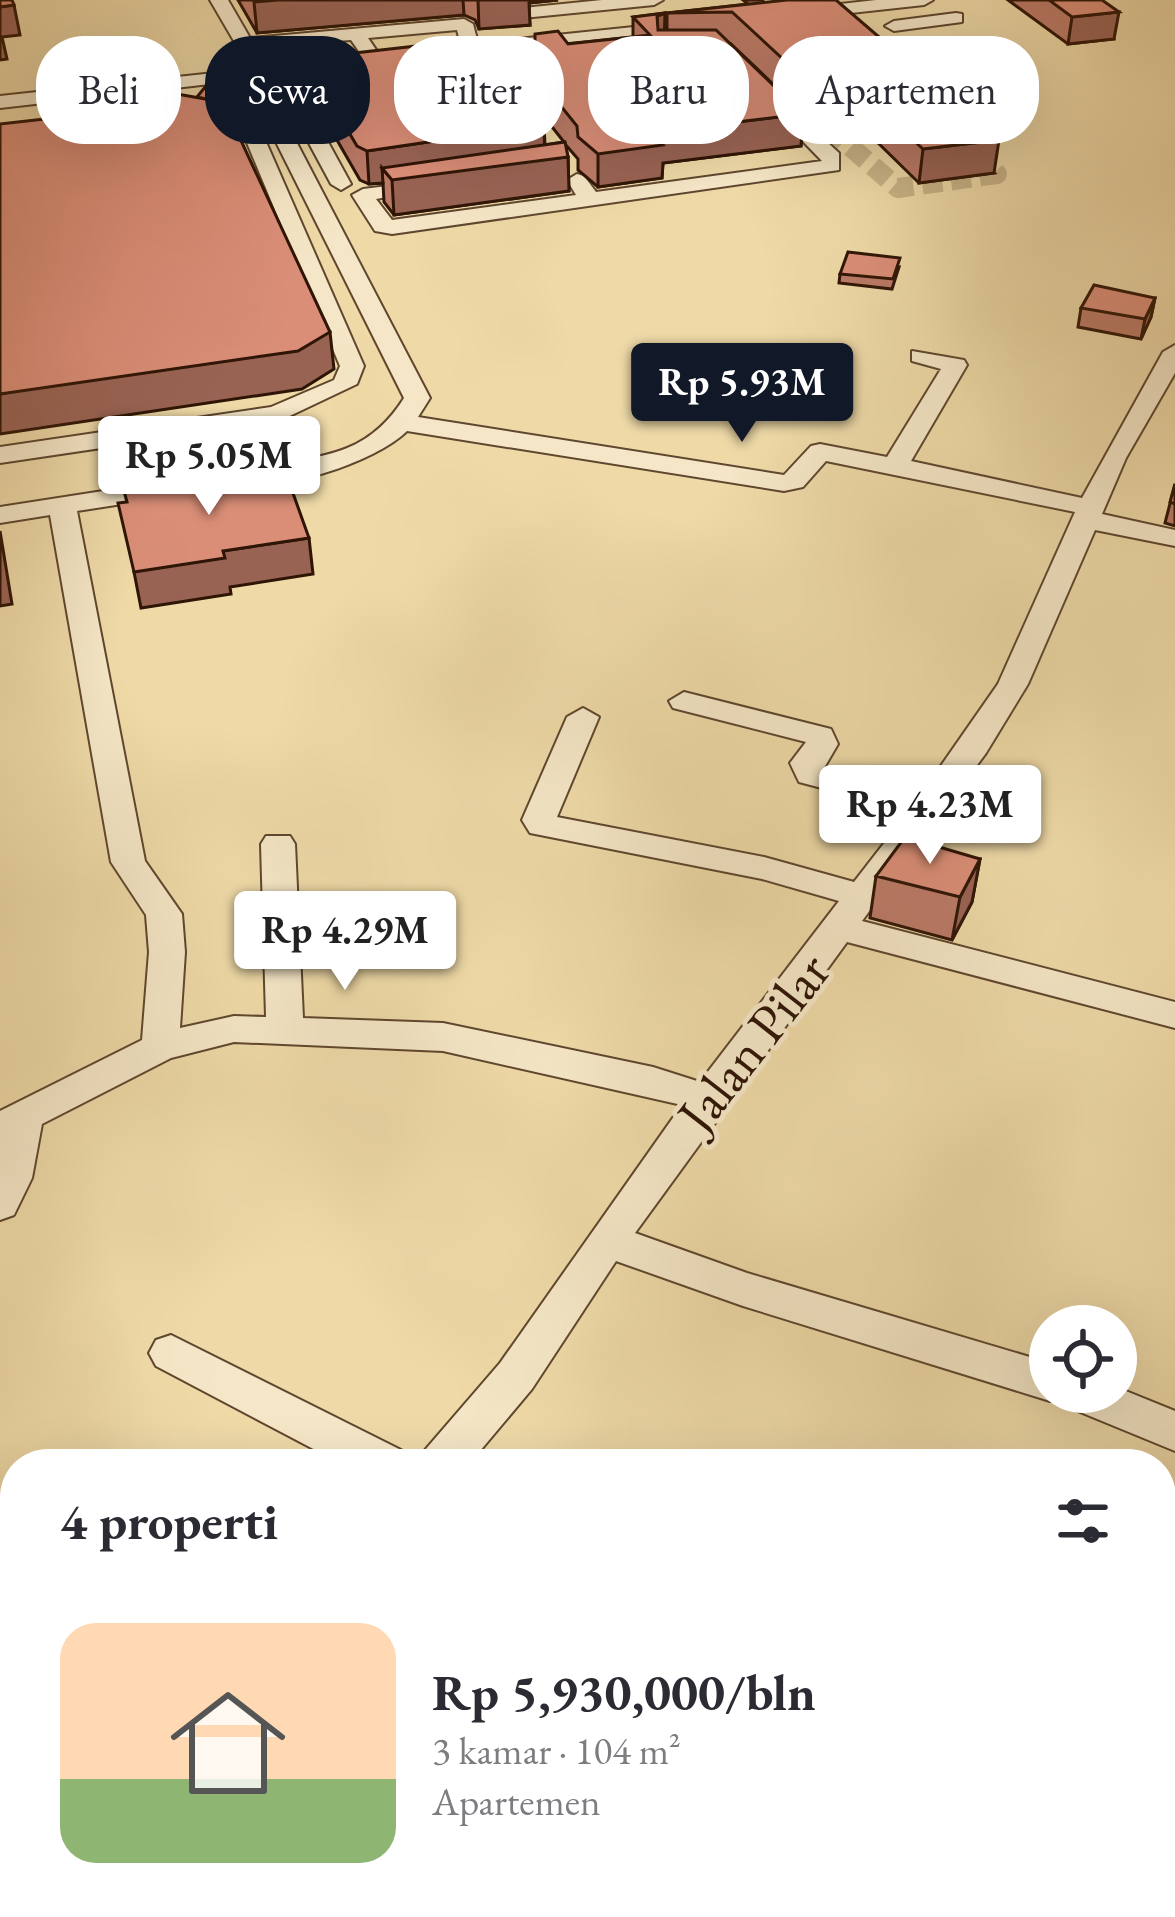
<!DOCTYPE html>
<html lang="id">
<meta charset="utf-8">
<style>
body{margin:0;font-family:"EB Garamond",serif;background:#f7f7f7;color:#2b2b33;height:100vh;display:flex;flex-direction:column;font-size:45px;white-space:nowrap}
*{box-sizing:border-box;margin:0}
p{font-size:39px;color:#7c7c81}
.icon{flex:none;width:66px;height:66px;fill:none;stroke:currentColor;stroke-width:2;stroke-linecap:round;stroke-linejoin:round}
.map{position:relative;flex:1;overflow:hidden}
.drawer{position:absolute;left:0px;top:1449px;width:1176px;height:468px;display:flex;flex-direction:column;background:#fff;border-radius:48px 48px 0 0;box-shadow:0 12px 48px #0002}
.drawer>*{flex:none}
.top-card{position:absolute;left:36px;top:36px;width:1104px;height:108px;display:flex;gap:24px}
.fabs{position:absolute;left:1029px;top:1305px;display:grid;gap:24px}
.fabs a{display:grid;place-items:center;width:108px;height:108px;border-radius:50%;background:#fff;box-shadow:0 12px 48px #0002;font-size:60px}
.price{position:absolute;translate:-50% -102px;padding:0 27px;border-radius:12px;background:#fff;color:#222;font-size:39px;line-height:78px;filter:drop-shadow(0 3px 6px #0008)}
.price::after{content:'';position:absolute;left:50%;top:72px;width:36px;height:27px;margin-left:-18px;background:inherit;clip-path:polygon(0 0,100% 0,50% 100%)}
.price.active{background:#111827;color:#fff}
ul{padding:0;list-style:none}
li{display:flex;align-items:center;gap:36px;height:300px;padding:0 60px}
li span{display:grid;place-items:center;flex:none;width:336px;height:240px;border-radius:36px;color:#555}
li>.icon{margin-inline-start:auto}
span .icon{width:144px;height:144px;fill:#fffc;stroke-width:1}
li b{font-size:51px}
h2{display:flex;justify-content:space-between;align-items:center;height:144px;padding:0 60px;font-size:51px}
.pill{padding:0 42px;border-radius:48px;background:#fff;box-shadow:0 12px 48px #0002;font-size:42px;line-height:108px}
.pill.active{background:#111827;color:#fff}
.map>svg:first-child{display:block}
</style>
<div class="map">
<svg width="1175" height="1917" viewBox="0 0 1175 1917">
<rect width="100%" height="100%" fill="#eed9a7"/>
<filter id="stains"><feTurbulence type="fractalNoise" baseFrequency=".00167" numOctaves="4"/><feColorMatrix values="0 0 0 0 .2 0 0 0 0 .09 0 0 0 0 .02 0 0 0 .5 -.17"/></filter>
<radialGradient id="worn" r=".72"><stop offset=".6" stop-color="#630" stop-opacity="0"/><stop offset="1" stop-color="#630" stop-opacity=".3"/></radialGradient>
<g fill="none" stroke-linecap="round" stroke-linejoin="round">
<path stroke="#c8b287" stroke-width="20" stroke-dasharray="20 9" stroke-linecap="butt" d="M807 109 898 188 997 174 959 138"/>
<defs>
<path id="minor" d="M210 0H228L250 38 464 19 473 24 478 43 682 22 691 27 682 32 439 58 433 57V49L461 45 457 30 368 38 383 60 381 64 263 78 430 398 418 417 784 475 811 446 820 444 887 457 941 369 912 361V351L964 360 967 365 911 461 1082 498 1163 352 1175 345V373L1126 458 1102 514 1175 530V546L1095 530 1028 684 986 753 862 921 1175 1002V1028L847 942 635 1233 747 1273 1050 1363V1392H1116V1387L1175 1411V1451L1063 1405 1059 1398 1050 1401 743 1306 616 1261 532 1389 469 1464H418L425 1450 500 1363 682 1105 443 1051 234 1042 171 1058 42 1124 32 1178 14 1215 0 1220V1111L142 1040 149 952 146 915 111 862 50 515 0 523V507L174 480 187 488 174 496 77 511 145 861 182 914 185 952 180 1028 234 1016 266 1017 261 844 266 836H290L295 844 303 1018 443 1023 653 1067 700 1082 839 901 762 879 530 833 522 820 567 717 583 708 599 717 557 817 764 857 854 882 909 811 799 782 790 763 806 742 673 708 669 701 684 692 831 729 838 744 824 768 922 793 998 684 1075 512 826 461 803 487 784 491 407 431C374 463 277 494 232 483L228 477 232 471C302 454 360 468 404 398L245 80 0 108V96L363 57 351 40 238 48Z
M466 0H484L491 8 504 10 602 0H663L654 5 504 20 479 16Z
M876 0H933L924 5 796 19 787 14 796 9Z
M956 13 962 14V22L894 31 885 26 894 21Z
M337 78 344 80V88L304 98 351 184 341 190 331 184 283 95Z
M768 88 839 153V170L392 234 375 231 352 195 363 189 437 180V188L376 199 392 220 576 195 567 180 577 174 584 176 596 192 822 161 761 98 758 94Z
M185 111 228 115 263 135 364 366 357 384 277 422 0 463V447L271 407 334 380 340 366 245 138 217 125 178 121 175 117Z
M171 1335 401 1450 408 1464H342L156 1366 149 1353 156 1340Z
M0 1691 15 1697V1748L0 1742Z
M0 1875H15V1902H88L82 1917H0Z
M124 1902H202L208 1917H130Z"/>
</defs>
<use href="#minor" stroke="#5f462e" stroke-width="4"/>
<use href="#minor" fill="#f4e6c6" fill-rule="evenodd"/>
</g>
<path fill="#bb7a67" stroke="#2f1506" stroke-width="3" d="M238 0H558L529 3 530 25 479 29 475 20 464 15 257 33Z
M743 0H763V3L994 173 919 183 875 140 834 142 730 43 803 114 801 146 663 163 662 178 598 187 578 170V159L565 144 568 157 569 191 394 215 384 202 383 183 369 184 360 180 314 100 311 68 487 38 488 54 544 125 545 145 564 142 515 80V49L633 37V17L665 13V30H667V13L748 4Z
M1008 0H1102L1114 39 1068 44Z
M899 267 892 289 839 283 840 274Z
M1155 298 1151 317 1141 339 1078 327 1081 308Z
M1175 484V526L1165 523Z
M980 859 972 902 952 940 870 918 876 876Z"/>
<path fill="#996354" stroke="#2f1506" stroke-width="3" d="M278 0H463L464 15 257 33 254 2Z
M478 0H558L529 3 530 25 479 29Z
M14 5 20 35 2 37 7 59 0 60V7Z
M1119 12 1114 39 1068 44 1072 17Z
M665 13 664 44 657 46V16Z
M803 114 801 146 663 163 662 178 598 187V154L652 132Z
M544 125 545 159 568 157 569 191 394 215 392 180 382 168 383 183 369 184 367 151Z
M999 140 994 173 919 183 923 149Z
M1155 298 1151 317 1141 339 1145 319Z
M330 332 334 369 302 389 0 434V394Z
M0 531 12 604 0 606Z
M309 538 313 574 230 587 231 594 141 608 134 572 223 551Z
M980 859 972 902 952 940 960 897Z"/>
<path fill="#da8e78" stroke="#2f1506" stroke-width="3" d="M0 0H12L14 5 0 7Z
M787 0H836L999 140 923 149 878 107 837 109 732 12 667 13Z
M1049 0H1102L1119 12 1072 17Z
M665 13 657 16 658 30H716L803 114 652 132 663 145 598 154 578 137 577 126 515 49 535 42V34L558 31 568 44 650 35 633 17Z
M487 38 484 49 544 125 367 151 357 146 311 68 342 60 346 54Z
M205 87 211 100 197 97Z
M177 94 211 100 224 104 330 332 298 351 0 394V124L169 105Z
M565 142 568 157 392 180 382 168Z
M848 252 900 258 893 279 840 274Z
M1094 285 1155 298 1145 319 1081 308Z
M284 468 309 538 223 551 225 558 134 572 118 503 127 502 124 491Z
M1175 484V504L1170 502Z
M905 837 980 859 960 897 876 876Z"/>
<g text-anchor="middle" stroke-width="10" stroke-linejoin="round" paint-order="stroke">
<g font-size="54" fill="#2f1506" stroke="#f4e6c6">
<text transform="translate(753 1042) rotate(-52)" y="19">Jalan Pilar</text>
</g>
</g>
<rect width="100%" height="100%" filter="url(#stains)"/>
<rect width="100%" height="100%" fill="url(#worn)"/>
</svg>
<div class="fabs">
<a><svg class="icon" aria-label="locate" viewBox="0 0 24 24"><circle cx="12" cy="12" r="6"/><path d="M12 2v4M12 18v4M2 12h4M18 12h4"/></svg></a>
</div>
<b class="price active" style="left:742px;top:445px">Rp 5.93M</b>
<b class="price" style="left:209px;top:518px">Rp 5.05M</b>
<b class="price" style="left:930px;top:867px">Rp 4.23M</b>
<b class="price" style="left:345px;top:993px">Rp 4.29M</b>
<div class="top-card">
<a class="pill">Beli</a>
<a class="pill active">Sewa</a>
<a class="pill">Filter</a>
<a class="pill">Baru</a>
<a class="pill">Apartemen</a>
</div>
<section class="drawer">
<h2>4 properti<svg class="icon" aria-label="filters" viewBox="0 0 24 24"><path d="M4 7h16M4 17h16"/><circle cx="9" cy="7" r="2"/><circle cx="15" cy="17" r="2"/></svg></h2>
<ul>
<li><span style="background:linear-gradient(#ffd9b3 65%,#8fb573 0)"><svg class="icon" aria-label="home" viewBox="0 0 24 24"><path d="M3 11l9-7 9 7M6 9v11h12V9"/></svg></span><div><b>Rp 5,930,000/bln</b><p>3 kamar · 104 m²</p><p>Apartemen</p></div></li>
</ul>
</section>
</div>
